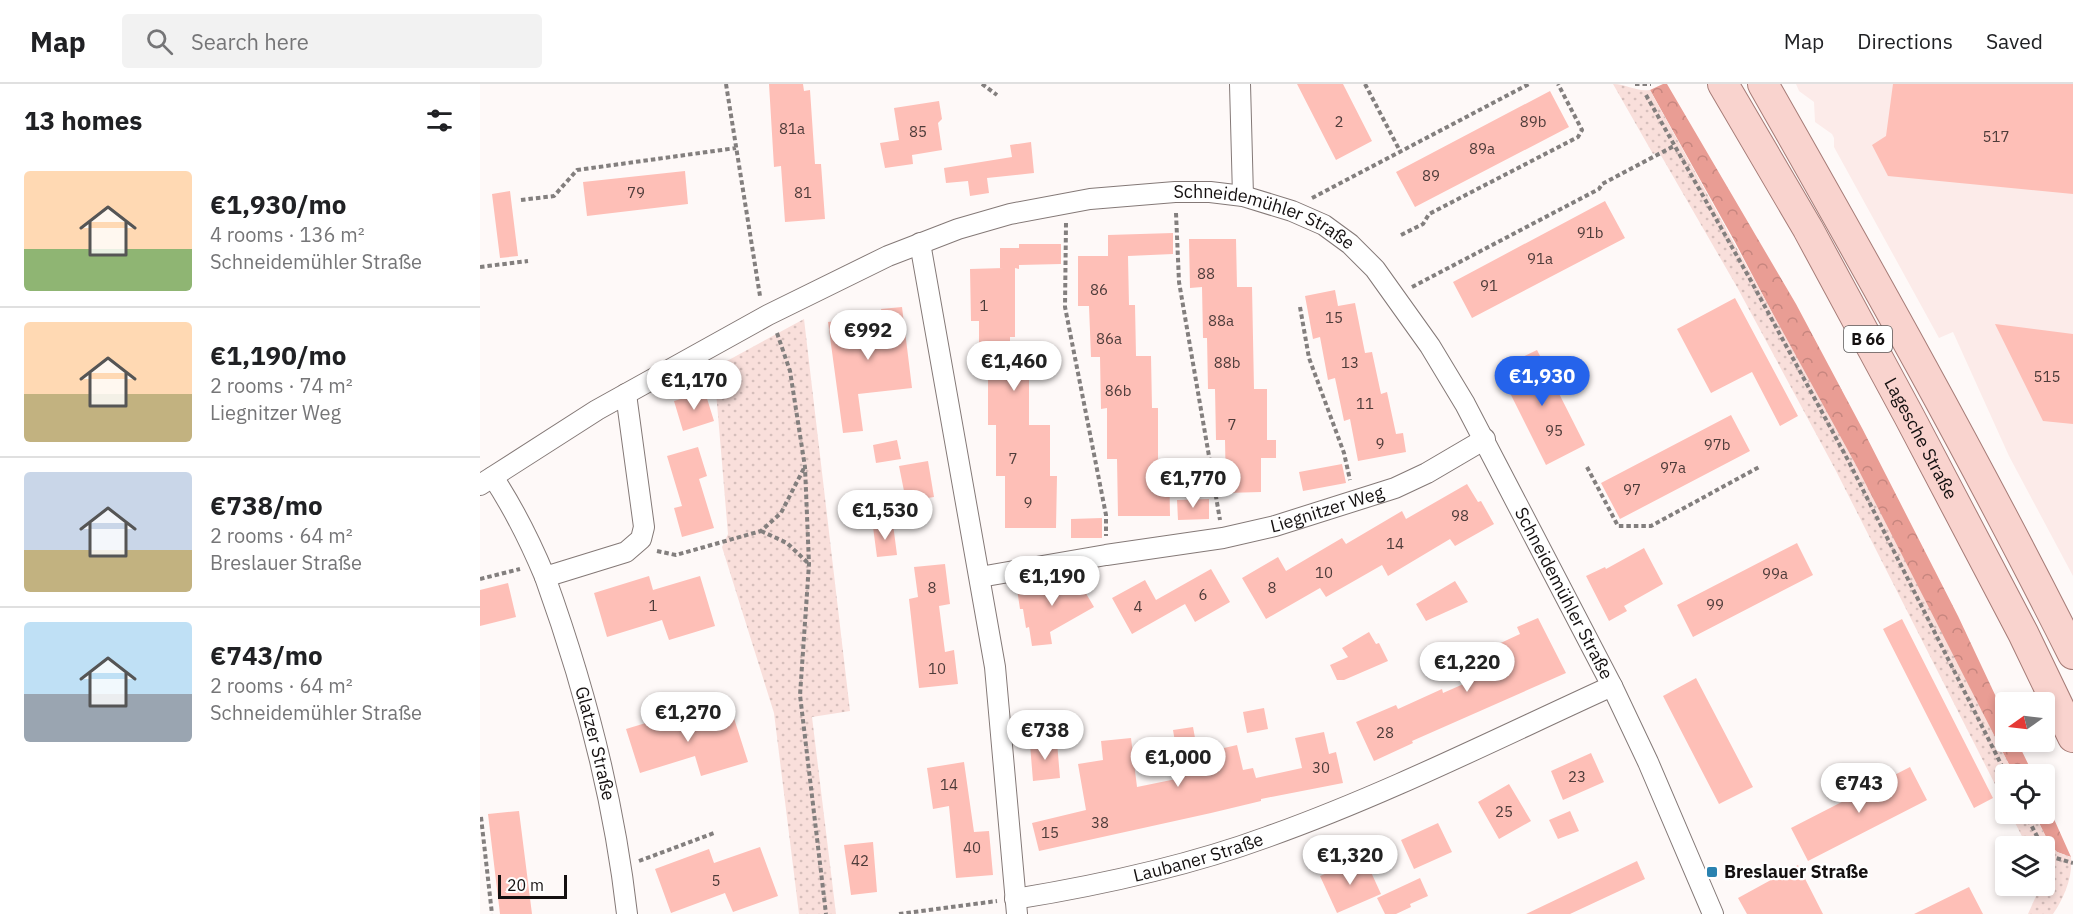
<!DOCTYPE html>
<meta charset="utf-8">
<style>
body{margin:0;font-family:"IBM Plex Sans",sans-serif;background:#f2f2f2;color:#202124;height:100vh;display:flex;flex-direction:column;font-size:22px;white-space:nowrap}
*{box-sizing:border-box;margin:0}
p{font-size:20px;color:#757577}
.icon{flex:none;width:33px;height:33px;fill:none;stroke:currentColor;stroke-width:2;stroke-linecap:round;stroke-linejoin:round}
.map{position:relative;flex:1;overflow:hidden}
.details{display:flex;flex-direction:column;background:#fff;width:480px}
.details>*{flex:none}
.needle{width:39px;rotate:256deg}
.fabs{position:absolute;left:1515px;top:608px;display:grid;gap:12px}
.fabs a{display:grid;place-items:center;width:60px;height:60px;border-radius:6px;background:#fff;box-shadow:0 3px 9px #0003;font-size:30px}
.scale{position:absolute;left:18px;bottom:15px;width:69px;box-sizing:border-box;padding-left:6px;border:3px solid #141010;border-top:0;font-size:16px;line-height:21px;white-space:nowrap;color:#141010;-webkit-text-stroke:4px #fff;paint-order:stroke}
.price{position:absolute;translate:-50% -51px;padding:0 14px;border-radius:21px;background:#fff;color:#222;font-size:20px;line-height:39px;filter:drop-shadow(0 2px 3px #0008)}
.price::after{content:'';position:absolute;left:50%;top:36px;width:18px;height:14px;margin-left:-9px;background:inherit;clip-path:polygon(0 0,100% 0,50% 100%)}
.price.current{background:#2563eb;color:#fff}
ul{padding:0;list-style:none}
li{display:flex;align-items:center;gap:18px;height:150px;padding:0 24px}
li+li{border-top:2px solid #e0e0e0}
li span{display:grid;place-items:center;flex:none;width:168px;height:120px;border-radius:6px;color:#555}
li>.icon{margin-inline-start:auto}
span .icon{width:72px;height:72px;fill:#fffc;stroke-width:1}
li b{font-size:26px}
h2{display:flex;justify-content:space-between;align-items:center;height:72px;padding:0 24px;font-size:26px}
header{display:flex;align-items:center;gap:36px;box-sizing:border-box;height:84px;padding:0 30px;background:#fff;border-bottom:2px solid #e0e0e0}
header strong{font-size:28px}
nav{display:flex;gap:33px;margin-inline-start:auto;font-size:21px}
.search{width:420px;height:54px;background:#f2f2f2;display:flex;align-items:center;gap:15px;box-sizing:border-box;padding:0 21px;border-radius:6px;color:#757577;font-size:22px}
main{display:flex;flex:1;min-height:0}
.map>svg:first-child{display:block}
</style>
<header>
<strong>Map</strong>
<div class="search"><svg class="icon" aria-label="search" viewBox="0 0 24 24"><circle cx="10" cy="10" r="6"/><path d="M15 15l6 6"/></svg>Search here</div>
<nav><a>Map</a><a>Directions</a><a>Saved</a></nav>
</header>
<main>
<section class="details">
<h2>13 homes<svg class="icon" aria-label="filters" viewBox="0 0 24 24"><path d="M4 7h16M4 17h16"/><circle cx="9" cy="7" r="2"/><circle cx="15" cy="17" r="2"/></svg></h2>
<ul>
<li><span style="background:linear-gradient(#ffd9b3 65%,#8fb573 0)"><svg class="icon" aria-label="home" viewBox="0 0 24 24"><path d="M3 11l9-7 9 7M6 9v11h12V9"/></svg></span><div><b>€1,930/mo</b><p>4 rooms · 136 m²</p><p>Schneidemühler Straße</p></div></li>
<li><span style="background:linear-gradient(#ffd9b3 60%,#c2b280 0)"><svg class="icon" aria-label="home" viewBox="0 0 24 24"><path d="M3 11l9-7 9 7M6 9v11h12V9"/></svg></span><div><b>€1,190/mo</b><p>2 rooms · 74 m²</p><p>Liegnitzer Weg</p></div></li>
<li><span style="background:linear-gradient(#c9d6e8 65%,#c2b280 0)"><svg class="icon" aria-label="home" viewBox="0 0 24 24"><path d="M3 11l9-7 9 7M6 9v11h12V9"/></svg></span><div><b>€738/mo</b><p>2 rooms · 64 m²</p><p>Breslauer Straße</p></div></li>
<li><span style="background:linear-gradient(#bfe0f5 60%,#9aa5b1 0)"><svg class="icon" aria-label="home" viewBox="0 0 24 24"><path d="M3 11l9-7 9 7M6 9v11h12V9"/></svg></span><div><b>€743/mo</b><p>2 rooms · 64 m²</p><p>Schneidemühler Straße</p></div></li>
</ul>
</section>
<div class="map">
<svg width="1593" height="830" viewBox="0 0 1593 830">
<defs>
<pattern id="forest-crowns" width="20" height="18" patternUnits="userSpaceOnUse" patternTransform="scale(1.5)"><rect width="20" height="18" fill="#e99d94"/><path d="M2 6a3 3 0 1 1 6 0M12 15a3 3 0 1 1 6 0" fill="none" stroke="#c7867f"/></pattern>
<pattern id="park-dots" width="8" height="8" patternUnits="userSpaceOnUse" patternTransform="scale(1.5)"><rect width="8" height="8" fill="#f9dfdb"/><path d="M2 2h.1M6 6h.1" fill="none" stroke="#d5bebb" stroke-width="1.8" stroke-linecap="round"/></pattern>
</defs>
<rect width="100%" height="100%" fill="#fef9f8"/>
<path fill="#fcebe9" d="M1316 0H1593V492L1529 372 1473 248 1459 254 1354 63V54L1352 50 1335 38 1334 18 1319 7Z"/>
<path fill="url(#forest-crowns)" d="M1183 0H1187L1316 220 1382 344 1478 532 1525 632 1526 657H1537L1553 690H1534L1255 158 1170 6Z
M1565 715 1591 773 1577 768 1570 761 1554 729H1564Z"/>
<path fill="url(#park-dots)" d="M1133 0C1147 0 1156 8 1170 6L1376 381 1534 690H1526L1525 720 1355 385 1257 203 1179 68 1173 70Z
M324 235 370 627 332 633 356 830H319L294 629 242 463 248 450 234 284Z
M1530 729H1554L1570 761 1577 768 1591 773C1593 793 1584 814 1573 830H1548L1561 801H1564V762H1547Z"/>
<path fill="#febfb7" d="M289 0H323L324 7 330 6 335 80H341L345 135 305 138 301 82 294 83Z
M817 0H863L892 57 856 76Z
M1413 0H1593V110L1408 92 1392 61 1406 52Z
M1070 7 1089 43 935 123 916 88Z
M459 17 462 35 458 39 462 66 432 71 433 80 405 84 400 59 419 56 414 24Z
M551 58 554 89 507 94 509 109 490 112 488 97 466 99 464 84 532 73 530 61Z
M205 87 208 120 107 132 103 98Z
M30 107 38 172 20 174 12 110Z
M1125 117 1145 154 992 234 973 198Z
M693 149V170L648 172 649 221H655L656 272H671L672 324H678V375H689L690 432H638L637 375H627V324L621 325 620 273H611L609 222H598V172H628V151Z
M709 155H756L757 203H772L774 305H787V356H796V374H781V408L746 409 745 356H736L735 305H728L727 254H723L722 203 710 204Z
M539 160H581V180L539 181V185L535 184V253H530V289H549V341H570V392H577L576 444H525V392H516V341H508V289H499V237H491L490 185 524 184H520V164H539Z
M855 206 858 222 875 219 885 269 892 268 901 310 907 308 916 350 923 349 926 368 878 377 870 335 864 337 855 294 848 296 840 253 833 255 825 212Z
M1255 214 1318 332 1300 342 1272 288 1231 309 1197 245Z
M422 223 432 304 378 310 383 347 363 349 348 238 402 231 401 225Z
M1515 240 1593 250V340L1563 337Z
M1057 266 1105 361 1066 381 1018 285Z
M225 308 234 337 203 347 194 317Z
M1251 331 1270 367 1140 435 1121 399Z
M417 356 421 375 396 379 393 361Z
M218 363 227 392 219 395 234 444 202 453 194 424 202 422 187 372Z
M448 377 454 413 441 415 444 431 420 436 417 418 426 417 419 382Z
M862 380 866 399 823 407 819 388Z
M987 400 998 418 1001 417 1014 440 975 462 970 455 908 492 902 481 846 513 840 504 786 535 762 494 798 473 806 487 862 454 866 460 922 427 926 435Z
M729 415V435L698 436 697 416Z
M622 434V454H591V435Z
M413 440 417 471 397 473 393 443Z
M1317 459 1333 491 1213 553 1197 521Z
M1164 464 1183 500 1144 522 1147 527 1129 537 1106 492 1125 483 1126 485Z
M465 480 470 520 459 522 465 568 474 566 478 600 439 604 429 515 438 513 434 483Z
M731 485 750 518 715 538 705 520 652 550 632 514 665 496 676 516Z
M594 489 614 523 570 548 572 560 552 562 549 543 546 544 543 525H540L537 505 573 499Z
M169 492 173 506 220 492 235 542 189 556 182 536 127 553 114 509Z
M975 497 988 518 946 537 936 520Z
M28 499 36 533 0 542V506Z
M1058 534 1086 589 932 657 933 659 894 677 876 638 916 621 918 625 962 605 963 609 1004 591 1000 583 1018 575 1012 563 1040 550 1037 543Z
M1422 535 1513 714 1494 724 1403 545Z
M889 548 896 560 899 559 908 577 864 596H857L850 581 868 573 862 564Z
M1216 594 1273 703 1239 720 1183 612Z
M784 624 788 645 767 649 763 628Z
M202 628 206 642 252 628 268 678 221 692 215 672 160 689 146 645Z
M713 643 718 670 757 661 763 686 773 684 776 694 822 684 815 654 844 648 849 670 856 668 863 699 781 715V717L731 729 559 767 552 739 606 726 598 680 623 676 621 657 651 654 657 703 701 694 693 646Z
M577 658 580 694 553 697 550 660Z
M1111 669 1124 698 1083 716 1071 687Z
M484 678 494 748 509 747 513 791 476 794 469 722 453 725 447 684Z
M1430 683 1447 716 1328 777 1311 744Z
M1029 700 1051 737 1019 755 998 718Z
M39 727 52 830H20L8 730Z
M1090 727 1099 747 1078 755 1069 736Z
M958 739 972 768 934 785 921 756Z
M393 758 397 808 371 811 364 761Z
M280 763 298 812 253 828 245 809 191 829 175 785 229 765 234 779Z
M885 775 901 810 857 829 840 792 859 784 861 786Z
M1157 777 1165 795 1090 830H1046Z
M1318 781 1343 830H1267L1258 814Z
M940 794 948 812 930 820 931 823 916 830H905L897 814Z
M1489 803 1503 830H1434Z"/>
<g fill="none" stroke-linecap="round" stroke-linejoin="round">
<defs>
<g id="street">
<path d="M760 0 763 112"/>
<path d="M440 159 515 583 537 830"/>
<path d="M13 393C34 425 50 457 65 493L146 468 161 455 164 443 146 310"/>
<path id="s1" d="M0 401 117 326 288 231 408 172 478 145 530 130 610 115 695 108H730L763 112 812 127 844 141 870 160 895 185 950 262 985 320 1132 602 1168 678 1233 830"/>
<path id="s2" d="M65 493C104 601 134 715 147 830"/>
<path id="s3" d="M500 493 626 471 743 454 795 442 915 404 947 389 1005 355"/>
<path id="s4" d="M535 815C621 801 705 783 787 753 905 711 1018 654 1132 602"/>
</g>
<g id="primary">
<path id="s5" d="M1243 0 1328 145 1429 332 1543 549 1593 653"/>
<path d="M1283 0C1390 188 1496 377 1593 570"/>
</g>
</defs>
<use href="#street" stroke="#847977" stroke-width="22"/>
<use href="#primary" stroke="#a67c77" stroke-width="32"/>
<path stroke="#837f7e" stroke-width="4" stroke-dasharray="4.5 3" stroke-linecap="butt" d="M246 0 280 212
M502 0 517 11
M885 0 920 67
M1166 11 1270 195 1369 378 1526 690
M832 114 1049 0
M41 116 74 112 97 86 256 64
M696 129 699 198 740 436
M586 139 585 223 626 431V452
M921 151 943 140 949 130 1098 53 1102 46 1078 0
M0 183 48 177
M932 203 1119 105 1122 100 1194 62
M820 223 829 274 864 369 870 396
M297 249 310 287 325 383 329 480 320 611 346 830
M1107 383 1138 442H1171L1281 382
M281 447 307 459 329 480
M177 467 196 471 281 447 301 429 324 384
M0 495 40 485
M1545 729 1562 762
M1 733 12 830
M1564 767 1569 772 1593 779
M159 777 234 749
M419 830 517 817"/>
<use href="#street" stroke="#fff" stroke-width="20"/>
<use href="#primary" stroke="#f9d3ce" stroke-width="30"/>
<path stroke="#837f7e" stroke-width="4" stroke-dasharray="4.5 3" stroke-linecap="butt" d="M1155 0H1171"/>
</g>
<rect fill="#2a82b0" stroke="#fff" stroke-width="2" x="1226" y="782" width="12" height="12" rx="3"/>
<g text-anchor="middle" stroke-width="4.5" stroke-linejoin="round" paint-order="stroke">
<g font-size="15" fill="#4e3c3a">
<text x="859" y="43">2</text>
<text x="1053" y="43">89b</text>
<text x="312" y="50">81a</text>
<text x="438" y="53">85</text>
<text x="1516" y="58">517</text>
<text x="1002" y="70">89a</text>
<text x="951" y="97">89</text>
<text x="156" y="114">79</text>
<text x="323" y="114">81</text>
<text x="1110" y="154">91b</text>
<text x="1060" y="180">91a</text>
<text x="726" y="195">88</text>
<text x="1009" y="207">91</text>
<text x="619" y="211">86</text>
<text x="504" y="227">1</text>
<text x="854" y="239">15</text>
<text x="741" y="242">88a</text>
<text x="629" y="260">86a</text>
<text x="747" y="284">88b</text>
<text x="870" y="284">13</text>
<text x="1567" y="298">515</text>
<text x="638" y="312">86b</text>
<text x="885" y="325">11</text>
<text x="752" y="346">7</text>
<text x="1074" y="352">95</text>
<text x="900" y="365">9</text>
<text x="1237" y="366">97b</text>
<text x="533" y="380">7</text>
<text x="1193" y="389">97a</text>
<text x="1152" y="411">97</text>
<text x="548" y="424">9</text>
<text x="980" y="437">98</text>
<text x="915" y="465">14</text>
<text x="844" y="494">10</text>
<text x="1295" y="495">99a</text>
<text x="452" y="509">8</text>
<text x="792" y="509">8</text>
<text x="723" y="516">6</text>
<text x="1235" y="526">99</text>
<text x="173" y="527">1</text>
<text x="658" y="528">4</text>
<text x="457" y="590">10</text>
<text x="905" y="654">28</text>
<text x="841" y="689">30</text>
<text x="1097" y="698">23</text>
<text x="469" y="706">14</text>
<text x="1024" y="733">25</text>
<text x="620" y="744">38</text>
<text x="570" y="754">15</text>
<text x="492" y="769">40</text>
<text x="380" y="782">42</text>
<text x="236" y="802">5</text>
</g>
<rect fill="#fff" stroke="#5a5858" stroke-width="1.5" x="1364" y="242" width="48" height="26" rx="4.5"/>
<g font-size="16" font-weight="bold" fill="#141010">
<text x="1388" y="261">B 66</text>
</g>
<g font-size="18" fill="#141010" stroke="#fff">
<text dy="6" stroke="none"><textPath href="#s1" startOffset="858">Schneidemühler Straße</textPath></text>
<text dy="6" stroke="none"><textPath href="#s5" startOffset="406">Lagesche Straße</textPath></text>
<text dy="6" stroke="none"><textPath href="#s3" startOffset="354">Liegnitzer Weg</textPath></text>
<text dy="6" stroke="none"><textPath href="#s1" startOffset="1362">Schneidemühler Straße</textPath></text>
<text dy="6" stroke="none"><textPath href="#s2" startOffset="174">Glatzer Straße</textPath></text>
<text dy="6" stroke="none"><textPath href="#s4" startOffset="188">Laubaner Straße</textPath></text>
</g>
<g font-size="18" font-weight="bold" fill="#141010" stroke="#fff" text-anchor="start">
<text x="1244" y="794">Breslauer Straße</text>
</g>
</g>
</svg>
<div class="fabs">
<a><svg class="needle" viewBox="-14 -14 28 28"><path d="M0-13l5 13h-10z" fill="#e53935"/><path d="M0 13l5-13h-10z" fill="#757577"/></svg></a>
<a><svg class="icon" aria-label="locate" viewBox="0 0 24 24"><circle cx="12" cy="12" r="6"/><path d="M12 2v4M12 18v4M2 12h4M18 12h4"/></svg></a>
<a><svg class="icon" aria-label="layers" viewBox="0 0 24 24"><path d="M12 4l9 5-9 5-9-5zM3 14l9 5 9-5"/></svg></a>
</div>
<div class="scale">20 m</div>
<b class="price" style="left:388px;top:277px">€992</b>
<b class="price" style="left:534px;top:308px">€1,460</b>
<b class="price current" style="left:1062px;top:323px">€1,930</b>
<b class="price" style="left:214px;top:327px">€1,170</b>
<b class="price" style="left:713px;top:425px">€1,770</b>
<b class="price" style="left:405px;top:457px">€1,530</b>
<b class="price" style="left:572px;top:523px">€1,190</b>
<b class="price" style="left:987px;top:609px">€1,220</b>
<b class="price" style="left:208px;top:659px">€1,270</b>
<b class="price" style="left:565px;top:677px">€738</b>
<b class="price" style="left:698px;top:704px">€1,000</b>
<b class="price" style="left:1379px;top:730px">€743</b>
<b class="price" style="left:870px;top:802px">€1,320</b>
</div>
</main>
